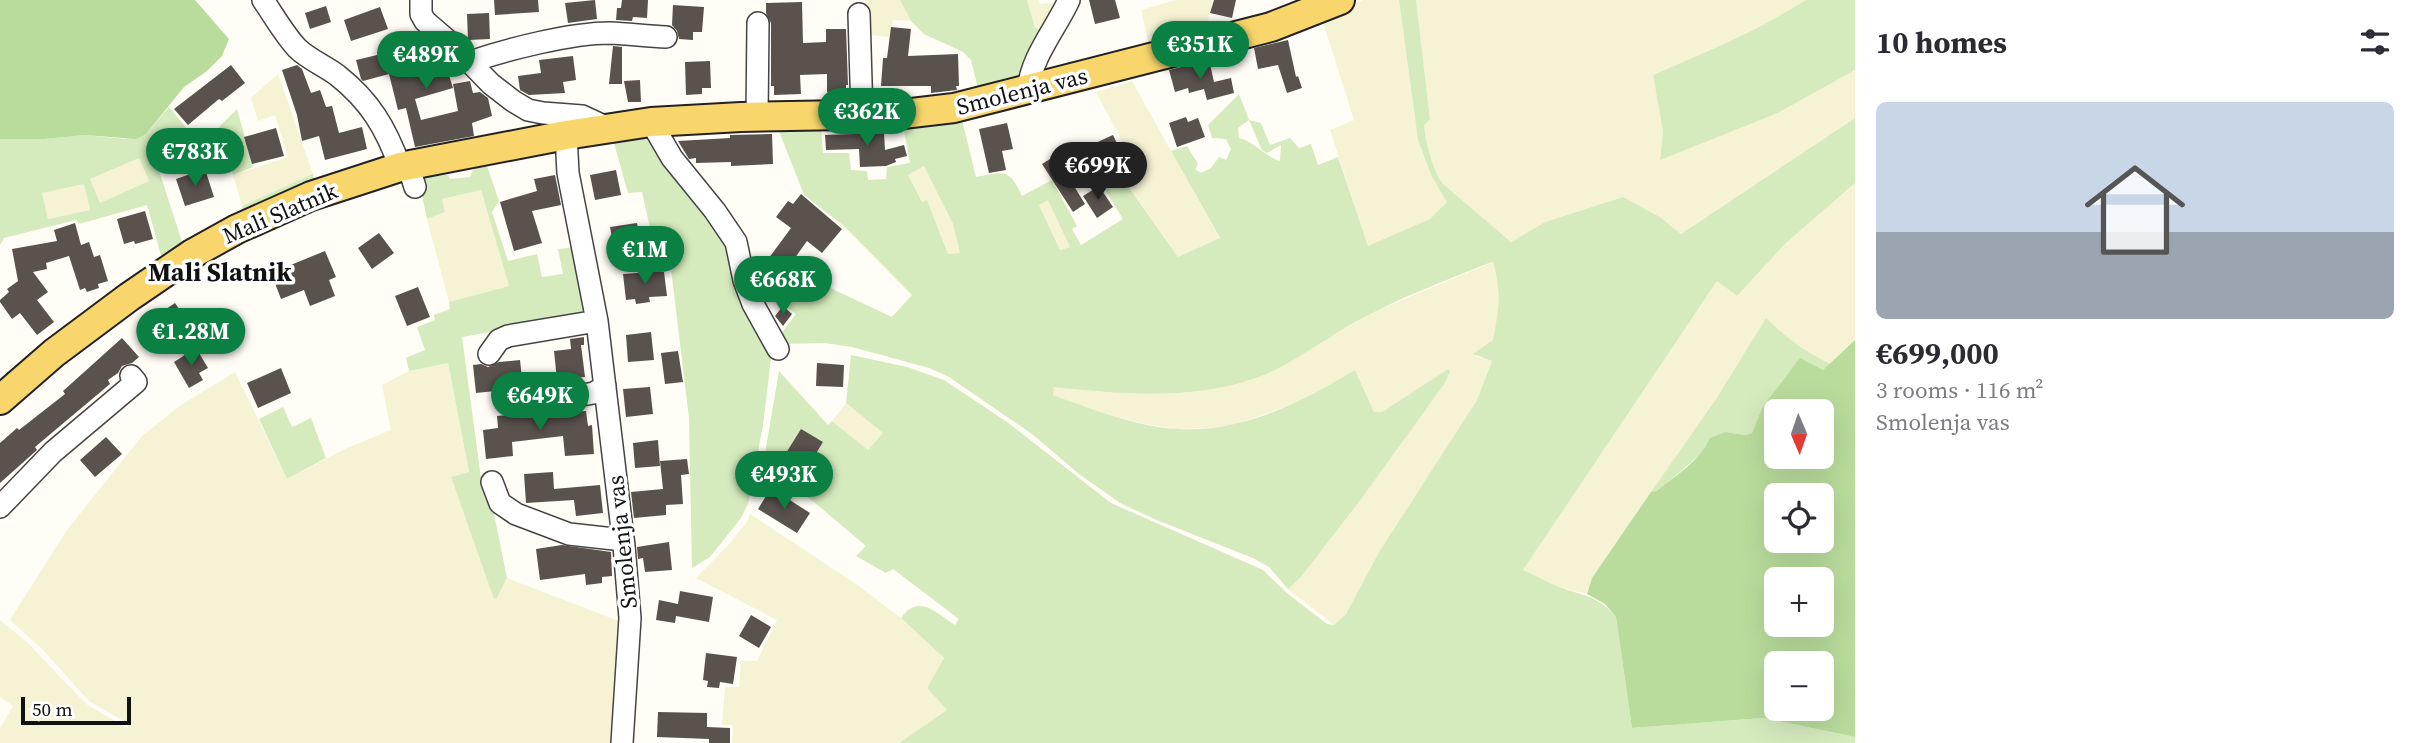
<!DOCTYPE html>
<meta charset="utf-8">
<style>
:root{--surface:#fff;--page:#f7f7f7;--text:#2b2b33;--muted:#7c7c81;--accent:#0b8043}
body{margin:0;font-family:"Source Serif 4",serif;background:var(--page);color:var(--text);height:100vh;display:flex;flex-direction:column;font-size:26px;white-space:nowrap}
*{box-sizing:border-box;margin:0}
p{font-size:23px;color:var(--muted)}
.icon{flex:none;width:38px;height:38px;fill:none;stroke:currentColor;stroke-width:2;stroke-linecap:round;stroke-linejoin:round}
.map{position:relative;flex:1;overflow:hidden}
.drawer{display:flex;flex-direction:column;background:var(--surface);width:560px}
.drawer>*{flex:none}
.needle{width:46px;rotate:178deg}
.tools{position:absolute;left:1764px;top:399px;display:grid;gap:14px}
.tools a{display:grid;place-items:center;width:70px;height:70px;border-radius:10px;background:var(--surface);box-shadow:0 7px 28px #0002;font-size:35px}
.scale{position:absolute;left:21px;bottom:18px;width:110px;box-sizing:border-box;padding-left:7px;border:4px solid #111;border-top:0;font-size:19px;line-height:24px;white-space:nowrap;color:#111;-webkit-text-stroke:5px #fff;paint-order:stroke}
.price{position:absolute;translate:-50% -60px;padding:0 16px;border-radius:24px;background:var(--accent);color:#fff;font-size:23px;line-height:46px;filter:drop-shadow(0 2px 4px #0008)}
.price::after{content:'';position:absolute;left:50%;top:42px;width:21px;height:16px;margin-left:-10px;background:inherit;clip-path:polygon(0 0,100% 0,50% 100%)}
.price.selected{background:#222;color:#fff}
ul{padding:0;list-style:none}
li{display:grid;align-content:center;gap:14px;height:371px;padding:0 21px}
li span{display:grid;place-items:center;height:217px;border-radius:10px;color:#555}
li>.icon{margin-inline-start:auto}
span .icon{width:126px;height:126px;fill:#fffc;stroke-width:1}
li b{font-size:30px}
h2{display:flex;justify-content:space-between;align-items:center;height:84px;padding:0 21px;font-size:30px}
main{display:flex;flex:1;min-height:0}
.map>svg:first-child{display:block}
</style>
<main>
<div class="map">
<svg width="1855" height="743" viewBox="0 0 1855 743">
<rect width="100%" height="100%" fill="#fffdf5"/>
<path fill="#f6f3d4" d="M865,0H900L911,21L893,20L890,37L868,35Z
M1027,0H1039L1040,4L1053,3V19L1045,32L1035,28Z
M1176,0H1212L1205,35L1150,49L1141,10Z
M1363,0H1399L1418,140L1432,176L1448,202L1430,219L1368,247L1330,130L1354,120L1322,19Z
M1416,0H1806L1783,15L1724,44L1653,75L1663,132L1660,159L1778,113L1855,70V118L1681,234L1660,217L1623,197L1545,222L1511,242L1442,183L1429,156L1424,126L1430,119Z
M278,74L313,174L242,206L233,175L288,157L275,115L258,121L251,98Z
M1132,81L1220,239L1178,257L1128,185L1141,177L1096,92Z
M139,157L149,182L100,203L90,179Z
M924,165L953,224L960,253L948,254L927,200L922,202L908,175Z
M84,183L90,210L48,219L42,193Z
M1855,183V340L1830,364L1803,351L1785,338L1766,318L1716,399L1592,578L1587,594L1558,587L1523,570L1717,281L1737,296L1786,243Z
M481,190L509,286L449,302L427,219L445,212L442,199Z
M1048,199L1071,247L1060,250L1039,205Z
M1493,262L1501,297L1493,340L1476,356L1492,361L1477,400L1379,552L1346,614L1334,625L1288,589L1301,577L1359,502L1445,383L1450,371L1448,369L1382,412H1374L1355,371L1312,396L1266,414L1233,425L1210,428L1177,429L1139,423L1102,413L1053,395L1054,386L1092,391L1157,392L1328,337L1378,310Z
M448,363L469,473L451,478L497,598L507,578L624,623L615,743H0V728L13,706L0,697V620L28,643L86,704L127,728L129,724L89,701L43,650L10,620L67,530L142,436L181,405L235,372L287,479L347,448L391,430L382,385L409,371Z
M846,403L883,433L868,450L832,421Z
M750,514L856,584L901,618L944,658L927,688L947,710L899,743H732L733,725H722L725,687H739L741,661H757L777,620L696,578L730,543L747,522Z"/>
<path fill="#d5ebbd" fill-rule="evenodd" d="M900,0H1027L1035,28L1045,32L1025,82L979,93L971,60L963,52L924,34L911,21Z
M1399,0H1416L1430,119L1424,126C1427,147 1431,164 1442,183L1511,242L1545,222L1623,197L1660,217L1681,234L1855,118V183L1786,243L1737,296L1717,281L1523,570C1535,575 1547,582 1559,587C1584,596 1597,595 1616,617L1632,728L1763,718L1855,737V743H899L947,710L927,688L944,658L901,618C919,593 936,613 955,625L959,619L893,569L886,573L856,556L866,546L814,502L763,465L779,371L828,425L832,421L868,450L883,433L846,403L851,355L907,367L944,380L1007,422L1111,503L1263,570L1288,594L1327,624L1334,625L1346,614L1379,552L1477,400L1492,361L1473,354L1493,340C1499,307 1502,296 1493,262L1489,263C1444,281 1399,298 1357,321C1322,340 1288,368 1250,380C1188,400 1117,394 1054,387L1053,395C1093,409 1135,427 1178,429C1242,433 1302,402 1355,370L1374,412H1382L1448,369L1450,371L1445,383L1359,502L1301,577L1288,589L1269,567L1253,558L1159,521L1120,503L1079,474L1032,434L949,377L929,368L852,347L825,343L781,344L777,339L796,314L773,297L781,269L826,286L892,317L912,295L844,226L804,195L777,126H821L823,153H849L851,170L867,171L868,180L886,179L887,167L910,163L903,125L961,116L976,177C1003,172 1009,167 1022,196L1052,180L1077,226L1072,229L1081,245L1123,219L1100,182L1135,166L1141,178L1128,186L1178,257L1220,238L1171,151L1187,146L1198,164L1195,169L1201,173L1211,168L1219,157L1226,160L1231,149L1226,139L1212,138L1208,125L1239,94L1249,120L1261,123L1270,145L1290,138L1299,148L1311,144L1318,165L1338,157L1368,246L1430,219L1447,202L1432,177L1418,140ZM1249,120L1262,150L1267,153L1281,145L1280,161C1264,156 1255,142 1239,138L1238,128ZM924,166L953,224L960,253L948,254L927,200L922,202L908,175ZM1048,200L1070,247L1060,250L1039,205Z
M1806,0H1855V70L1778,113L1660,160L1663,132L1653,75C1705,52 1758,31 1806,0Z
M169,107L192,135L160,151L155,158L184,248L162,259L147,205L79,224L76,220L4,238L0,245V139H45L85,135L126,139L146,134ZM139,158L149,181L100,203L90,179ZM84,184L90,210L48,219L42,193Z
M237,109L253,167L233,175L219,127Z
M646,133L717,222L772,350L763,425L748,504L741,518L710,557L692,568L689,418L669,252L656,255L642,192L628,193L612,136Z
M486,163L499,201L492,212L508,261L537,254L542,277L563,274L558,249L576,247L591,314L462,337L481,478L492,504L507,578L497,598L494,599L451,477L469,472L448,363L409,371L406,358L425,350L417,327L435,320L434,315L450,309L449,302L509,286L481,190L442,199L445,212L427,219L418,176L448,175L450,179L470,177L473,170Z
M313,174L315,185L243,212L242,206Z
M1766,318C1786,338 1804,351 1830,364L1823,370L1771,397L1762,408L1752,433L1745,435L1726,432L1657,492H1651L1716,399Z
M283,407L292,427L311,418L326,458L287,479L259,419Z"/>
<path fill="#b9dc9c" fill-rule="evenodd" d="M0,0H195L229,39L222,56L207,71L184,87L146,134L136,139L85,135L45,139H0Z
M1855,340V737L1763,718L1632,728L1616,617L1605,604L1587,594L1592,578L1651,492L1657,491C1675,476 1701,460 1710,438L1726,432L1745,435L1752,433L1762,408L1800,358L1823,370ZM1776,411H1822V457H1776ZM1776,495H1822V541H1776ZM1776,579H1822V625H1776ZM1776,663H1822V709H1776Z"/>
<path fill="#5a524d" d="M494,0H538L539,12L495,15Z
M595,0L597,19L568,23L565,3Z
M622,0H648L647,18L633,17L632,21L616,20L617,8H621Z
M1089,0H1115L1120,18L1095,24Z
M1214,0H1236L1232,18L1210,13Z
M802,2L803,43L826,42V29H846L848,85H846V91L827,92V74L800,75L801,94L774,95V86H771V23L766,13V3Z
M673,5L704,7L702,32H693V40L679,39L677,31L672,25Z
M326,6L331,22L310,29L305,13Z
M380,7L388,29L351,41L344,20Z
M489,13L490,39L468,40L467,14Z
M891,27L911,29L908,56L958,54L959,86H956L957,90L931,93V86H881L883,58H887Z
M409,35L414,51L433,45L442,53L453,88L415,99L421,120L458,111L453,84L470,81L473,93L480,92L488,98L492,116L472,123L474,136L415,147L406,108L398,110L389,74L363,81L361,79L356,60L394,51L391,40Z
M1288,40L1296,77L1298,76L1302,88L1287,93L1278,65L1258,69L1254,48Z
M613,46L622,47V84H609Z
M573,56L576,80L563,82L565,93L529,95L520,90L518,76L541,73L539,60Z
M1209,60L1214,82L1231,78L1234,93L1207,100L1204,89L1189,93L1188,88L1175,92L1169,70Z
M710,61L711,88H702V94L686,95L685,62Z
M231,65L245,83L222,101L219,99L188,125L174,109Z
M297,65L302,69L311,93L320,90L326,107L332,106L339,133L362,127L367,149L325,160L319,136L302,141L297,115L282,70Z
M640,80L641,102H628L624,81Z
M1186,117L1188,122L1198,118L1205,137L1177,147L1169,123Z
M1007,123L1013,149L1002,151L1006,170L989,173L979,129Z
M276,128L284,156L252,164L244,137Z
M884,133L885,150L904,145L907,156L895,159L896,162L886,166L860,167L859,149L826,150L825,135Z
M772,134L773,164L731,166V162L696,163V158L689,159L678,141L730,138V135Z
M1113,135L1127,165L1102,176L1092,156L1095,154L1091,145Z
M1058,154L1072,176L1069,178L1085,204L1073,212L1042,164Z
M205,169L214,197L185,206L176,179Z
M616,170L621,195L595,200L590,175Z
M555,175L561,205L532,211L542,243L514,251L500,202L537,191L534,179Z
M1099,186L1113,207L1097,218L1083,196Z
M801,194L842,229L822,253L807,241L792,262L785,257L765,299L756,275L761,265L763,266L791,228L776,217L788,201L793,204Z
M145,211L153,239L135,244L134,241L124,244L117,219Z
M75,223L81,245L89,242L94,257L100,255L108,281L98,284L99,288L87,292L85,288L80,290L69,256L46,263L47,269L33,272L48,292L37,300L54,322L37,335L20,313L12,319L0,302V300L9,292L7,289L18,281L12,249L57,241L54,230Z
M637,223L642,251L615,255L610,227Z
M379,233L394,253L372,269L358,248Z
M325,251L336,277L329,280L335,296L310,306L304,290L281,299L271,273Z
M651,272H664L667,296L649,297L650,302L636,304L635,299L626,300L623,274Z
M418,287L430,317L407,326L395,296Z
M175,303L190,325L165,341H161L147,322Z
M783,306L792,314L783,326L775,316Z
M213,317L222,334L208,341L199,324Z
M651,332L654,360L628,362L626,335Z
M584,337V345H581L585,377L557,380L554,351L571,349L570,339Z
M122,338L139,357L132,363L122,366L118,373L108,380L110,384L35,447L37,450L0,483V443L17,428L19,430L65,394L63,391Z
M196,348L208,368L199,373L203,380L189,388L174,362Z
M678,351L683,382L665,384L661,353Z
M520,360L523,388L476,393L473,365L481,364L488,367L499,362Z
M817,363L844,365L843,387L816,386Z
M281,368L291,393L258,408L247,383Z
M650,387L653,414L626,417L623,389Z
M522,409L528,415L534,416L575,409V412L586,411L588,426L592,425L594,454L565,456L563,436L512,442L513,456L486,459L483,430L498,428L497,416L520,414V410Z
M801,429L823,442L809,465L819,471L810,486L778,466Z
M106,437L122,454L95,477L80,460Z
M658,440L660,466L635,468L633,443Z
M687,459L689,474L681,475L683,504L666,505V515L634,518L631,492L663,489L660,461Z
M553,472L554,489L600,485L603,513L576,516L574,500L526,503L524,474Z
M771,488L810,513L797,533L758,509Z
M669,542L672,570L645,572L643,558L638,559L637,547Z
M562,545L611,552L612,576L602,577V583L586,585L585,574L540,580L536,549Z
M680,591L713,597L709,622L676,616L675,623L656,620L659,600L678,604Z
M751,615L771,627L759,648L739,636Z
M706,653L737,657L733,684L720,682L719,688L707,687L708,681L703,680Z
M658,712L707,713V727L730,728V743H709V739L657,737Z"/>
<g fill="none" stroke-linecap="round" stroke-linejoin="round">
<defs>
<path id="minor" d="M263,0C274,16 284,34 297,48C308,59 325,66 337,75C370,101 386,128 400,167
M421,0V14L425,21L454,46L491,84L513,101L528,110L543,113L582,116L608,128
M859,14L862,115
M470,62C508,49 571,33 610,33C629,34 647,36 666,37
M1028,89C1032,56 1055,30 1069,0
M757,117L758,23
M651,122L672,158L715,211L736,242L744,280L753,304L778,349
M566,135L568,173L597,321L624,546L630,618L622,743
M408,165L415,187
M489,354L499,340L508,336L597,321
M533,403L594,393L605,386
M492,482L500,503L516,514L569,534L623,540
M0,507L53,452L136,382L131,376"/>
<path id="major" d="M0,400L54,353L129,297L192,254L237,229L311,196L400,167L566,135L651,122L741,117L903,114L954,108L1271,27L1340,0"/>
</defs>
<use href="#minor" stroke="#444" stroke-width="24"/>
<use href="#major" stroke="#222" stroke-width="32"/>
<use href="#minor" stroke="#fff" stroke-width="21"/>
<use href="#major" stroke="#f9d66b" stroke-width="28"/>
</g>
<g text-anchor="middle" stroke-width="7" stroke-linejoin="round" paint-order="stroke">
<g font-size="23" fill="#111" stroke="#fff">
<text transform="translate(1022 91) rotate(-14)" y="8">Smolenja vas</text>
<text transform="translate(280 213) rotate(-23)" y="8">Mali Slatnik</text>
<text transform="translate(622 542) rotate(-96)" y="8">Smolenja vas</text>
</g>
<g font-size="26" font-weight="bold" fill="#111" stroke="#fff">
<text x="220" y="281">Mali Slatnik</text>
</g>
</g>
</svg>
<div class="tools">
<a><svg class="needle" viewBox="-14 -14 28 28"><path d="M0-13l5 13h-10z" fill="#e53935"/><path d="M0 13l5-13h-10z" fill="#7c7c81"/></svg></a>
<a><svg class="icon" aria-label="locate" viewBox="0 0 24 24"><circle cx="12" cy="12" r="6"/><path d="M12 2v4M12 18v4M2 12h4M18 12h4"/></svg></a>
<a>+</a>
<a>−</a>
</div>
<div class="scale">50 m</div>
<b class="price" style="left:1200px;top:81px">€351K</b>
<b class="price" style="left:426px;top:91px">€489K</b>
<b class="price" style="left:867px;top:148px">€362K</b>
<b class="price" style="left:195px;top:188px">€783K</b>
<b class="price selected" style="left:1098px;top:202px">€699K</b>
<b class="price" style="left:645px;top:286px">€1M</b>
<b class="price" style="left:783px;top:316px">€668K</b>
<b class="price" style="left:191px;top:368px">€1.28M</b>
<b class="price" style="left:540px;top:432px">€649K</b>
<b class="price" style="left:784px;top:511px">€493K</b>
</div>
<section class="drawer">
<h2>10 homes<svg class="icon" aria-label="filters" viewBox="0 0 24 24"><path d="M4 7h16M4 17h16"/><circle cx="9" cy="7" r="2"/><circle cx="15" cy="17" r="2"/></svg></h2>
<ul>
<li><span style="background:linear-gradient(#c9d6e8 60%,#9aa5b1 0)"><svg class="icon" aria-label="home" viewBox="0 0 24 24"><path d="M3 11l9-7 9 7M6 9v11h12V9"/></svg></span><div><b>€699,000</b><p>3 rooms · 116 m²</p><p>Smolenja vas</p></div></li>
</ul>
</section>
</main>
